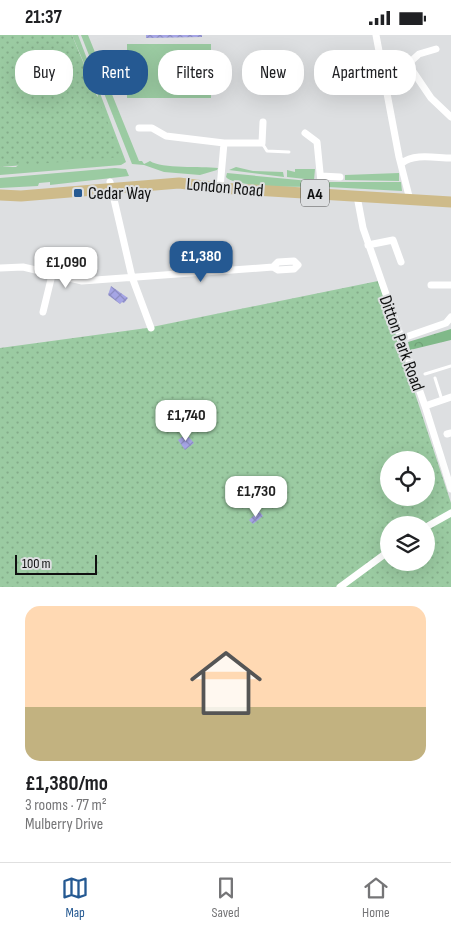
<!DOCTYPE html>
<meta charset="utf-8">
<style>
:root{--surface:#fff;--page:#f6f6f6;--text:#202124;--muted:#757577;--line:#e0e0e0;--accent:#255992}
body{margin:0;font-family:"Sofia Sans Condensed",sans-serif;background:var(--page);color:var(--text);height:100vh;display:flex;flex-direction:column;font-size:19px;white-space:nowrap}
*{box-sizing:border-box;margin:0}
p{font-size:16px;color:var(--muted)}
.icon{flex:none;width:28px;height:28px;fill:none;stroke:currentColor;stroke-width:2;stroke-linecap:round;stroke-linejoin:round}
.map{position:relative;height:552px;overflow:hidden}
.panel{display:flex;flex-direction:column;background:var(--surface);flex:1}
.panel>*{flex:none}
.hud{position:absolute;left:15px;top:15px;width:421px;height:45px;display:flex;gap:10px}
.tools{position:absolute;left:380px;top:416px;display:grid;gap:10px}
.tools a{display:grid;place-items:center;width:55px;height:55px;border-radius:50%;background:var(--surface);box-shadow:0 5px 20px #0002;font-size:25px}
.scale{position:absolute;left:15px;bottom:12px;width:82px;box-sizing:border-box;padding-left:5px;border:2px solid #101111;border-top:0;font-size:14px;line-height:18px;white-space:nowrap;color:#101111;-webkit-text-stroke:4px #dddfe1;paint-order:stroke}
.price{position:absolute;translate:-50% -42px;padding:0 11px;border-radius:10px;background:#fff;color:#222;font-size:16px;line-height:32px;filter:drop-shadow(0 1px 2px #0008)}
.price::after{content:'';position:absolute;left:50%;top:30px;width:15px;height:11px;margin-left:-8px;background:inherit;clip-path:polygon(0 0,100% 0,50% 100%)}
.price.selected{background:var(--accent);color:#fff}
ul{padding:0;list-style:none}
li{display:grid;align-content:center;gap:10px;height:265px;padding:0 25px}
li+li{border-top:1px solid var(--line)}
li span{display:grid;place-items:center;height:155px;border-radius:15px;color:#555}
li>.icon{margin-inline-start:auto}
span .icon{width:90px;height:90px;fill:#fffc;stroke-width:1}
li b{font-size:21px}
.tag{padding:0 18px;border-radius:20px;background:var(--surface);box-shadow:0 5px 20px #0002;font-size:18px;line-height:45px}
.tag.selected{background:var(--accent);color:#fff}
.status{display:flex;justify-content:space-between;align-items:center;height:35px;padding:0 25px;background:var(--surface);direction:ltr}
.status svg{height:14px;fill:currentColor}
.tabs{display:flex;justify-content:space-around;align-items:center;height:70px;border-top:1px solid var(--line);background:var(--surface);font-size:14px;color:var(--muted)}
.tabs a{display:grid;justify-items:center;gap:2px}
.tabs .selected{color:var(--accent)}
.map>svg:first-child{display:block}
</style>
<div class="status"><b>21:37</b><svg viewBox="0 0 49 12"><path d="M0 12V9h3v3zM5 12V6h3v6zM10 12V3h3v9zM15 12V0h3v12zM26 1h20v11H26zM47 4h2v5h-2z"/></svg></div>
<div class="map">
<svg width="451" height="552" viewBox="0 0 451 552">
<defs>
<pattern id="forest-crowns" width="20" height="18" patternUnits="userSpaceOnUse" patternTransform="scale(1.25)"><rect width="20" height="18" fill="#80b989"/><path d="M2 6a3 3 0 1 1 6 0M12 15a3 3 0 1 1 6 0" fill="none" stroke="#6e9e75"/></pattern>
<pattern id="park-dots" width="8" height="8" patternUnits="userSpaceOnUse" patternTransform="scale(1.25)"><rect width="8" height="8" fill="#9bcba2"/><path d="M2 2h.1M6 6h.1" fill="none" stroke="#84ad8a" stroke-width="1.8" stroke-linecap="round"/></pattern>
<pattern id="building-cross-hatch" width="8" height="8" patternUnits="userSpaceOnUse" patternTransform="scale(1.25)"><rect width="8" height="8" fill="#a5a5e5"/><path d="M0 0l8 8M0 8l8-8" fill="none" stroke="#8d8dc3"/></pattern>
</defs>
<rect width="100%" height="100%" fill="#dddfe1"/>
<path fill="#9bcba2" d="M72,0H78L126,127L121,130L0,140V132H16L98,61Z
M81,0H88L139,126H142L144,129L150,126C162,134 201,131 218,133L217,135L200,140L164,137L144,130L132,129Z
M127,9H211V63H127Z
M236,132L253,136L283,137L284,142L229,135Z
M115,133L126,134L129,141L50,150V147L39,148L38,151L0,153V143Z
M295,134H315L314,145L287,142V135L295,137Z
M227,138L309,146L310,151C298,153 233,152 226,142Z
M399,138V146L345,145V140Z
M328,147H401L402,156L328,152L325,150Z"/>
<path fill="url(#forest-crowns)" d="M451,294V305L410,315L408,307Z"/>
<path fill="url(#park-dots)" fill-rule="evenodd" d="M0,0H72L122,122L0,132Z
M378,246L451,468V552H0V313L147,293ZM389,425H426V462H389ZM389,490H426V528H389Z"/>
<path fill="url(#building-cross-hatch)" d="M146,0H202V2L146,3Z
M111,251L128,263L124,268L122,267L120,269L108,260Z
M186,399L194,408L185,415L178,405Z
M259,476L263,481L253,489L249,485Z"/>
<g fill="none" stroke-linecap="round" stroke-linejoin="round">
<path stroke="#fff" stroke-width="3" d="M262,108L267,116L289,117
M425,339L451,331
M435,343L442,365"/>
<path stroke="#fff" stroke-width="7" d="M376,0L399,122L410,165
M436,14L419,19L408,29L431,63L451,82
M321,29L364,25L382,32
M139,93H152L166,101L224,108L220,153
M305,98L317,107L322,158
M224,108H262L263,87
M402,128C414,118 436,123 451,123
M321,141L340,142
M110,147L132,242L151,293
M357,161L363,193L425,371L451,454
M368,210L393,205L401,227
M0,233L23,232L82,246L273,232L278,227L294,226L298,230L294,234L278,235L273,232
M431,250H451
M43,277L52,240
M400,304L446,288L451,282
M425,371L451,362
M447,399L451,398
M426,492L451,478
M340,552L389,516"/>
<path stroke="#cebb8a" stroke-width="11" d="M0,160L21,161L179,148L220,153L451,167"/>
</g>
<rect fill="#255992" stroke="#dddfe1" stroke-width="2" x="73" y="153" width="10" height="10" rx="2.5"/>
<g text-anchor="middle" stroke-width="4" stroke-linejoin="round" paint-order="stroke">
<rect fill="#dddfe1" stroke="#4e4f4f" stroke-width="1" x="301" y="144.5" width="28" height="27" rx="4"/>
<g font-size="16" font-weight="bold" fill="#101111">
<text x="315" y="164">A4</text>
</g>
<g font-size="18" fill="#101111" stroke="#dddfe1">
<text transform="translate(225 152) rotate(5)" y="6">London Road</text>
<text transform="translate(402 308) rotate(70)" y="6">Ditton Park Road</text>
</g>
<g font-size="18" fill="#101111" stroke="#dddfe1" text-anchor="start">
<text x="88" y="164">Cedar Way</text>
</g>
</g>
</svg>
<div class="tools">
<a><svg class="icon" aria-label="locate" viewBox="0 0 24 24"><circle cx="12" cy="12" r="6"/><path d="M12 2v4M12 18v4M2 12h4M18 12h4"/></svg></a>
<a><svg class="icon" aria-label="layers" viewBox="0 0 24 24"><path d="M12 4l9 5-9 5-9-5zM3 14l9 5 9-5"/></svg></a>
</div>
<div class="scale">100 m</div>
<b class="price selected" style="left:201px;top:248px">£1,380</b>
<b class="price" style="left:66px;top:254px">£1,090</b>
<b class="price" style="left:186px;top:407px">£1,740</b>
<b class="price" style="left:256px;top:483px">£1,730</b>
<div class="hud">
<a class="tag">Buy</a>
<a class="tag selected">Rent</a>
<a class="tag">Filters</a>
<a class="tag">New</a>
<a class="tag">Apartment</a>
</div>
</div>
<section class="panel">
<ul>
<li><span style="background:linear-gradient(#ffd9b3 65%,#c2b280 0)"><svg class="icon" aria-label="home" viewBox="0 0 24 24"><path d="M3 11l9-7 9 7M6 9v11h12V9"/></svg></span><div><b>£1,380/mo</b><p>3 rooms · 77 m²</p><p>Mulberry Drive</p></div></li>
</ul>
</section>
<nav class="tabs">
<a class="selected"><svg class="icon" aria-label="map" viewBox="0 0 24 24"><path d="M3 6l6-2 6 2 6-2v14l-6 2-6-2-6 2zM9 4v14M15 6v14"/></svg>Map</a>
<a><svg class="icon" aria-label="saved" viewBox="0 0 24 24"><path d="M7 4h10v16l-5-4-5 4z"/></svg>Saved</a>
<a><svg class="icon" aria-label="home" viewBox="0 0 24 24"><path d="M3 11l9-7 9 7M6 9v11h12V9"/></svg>Home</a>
</nav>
